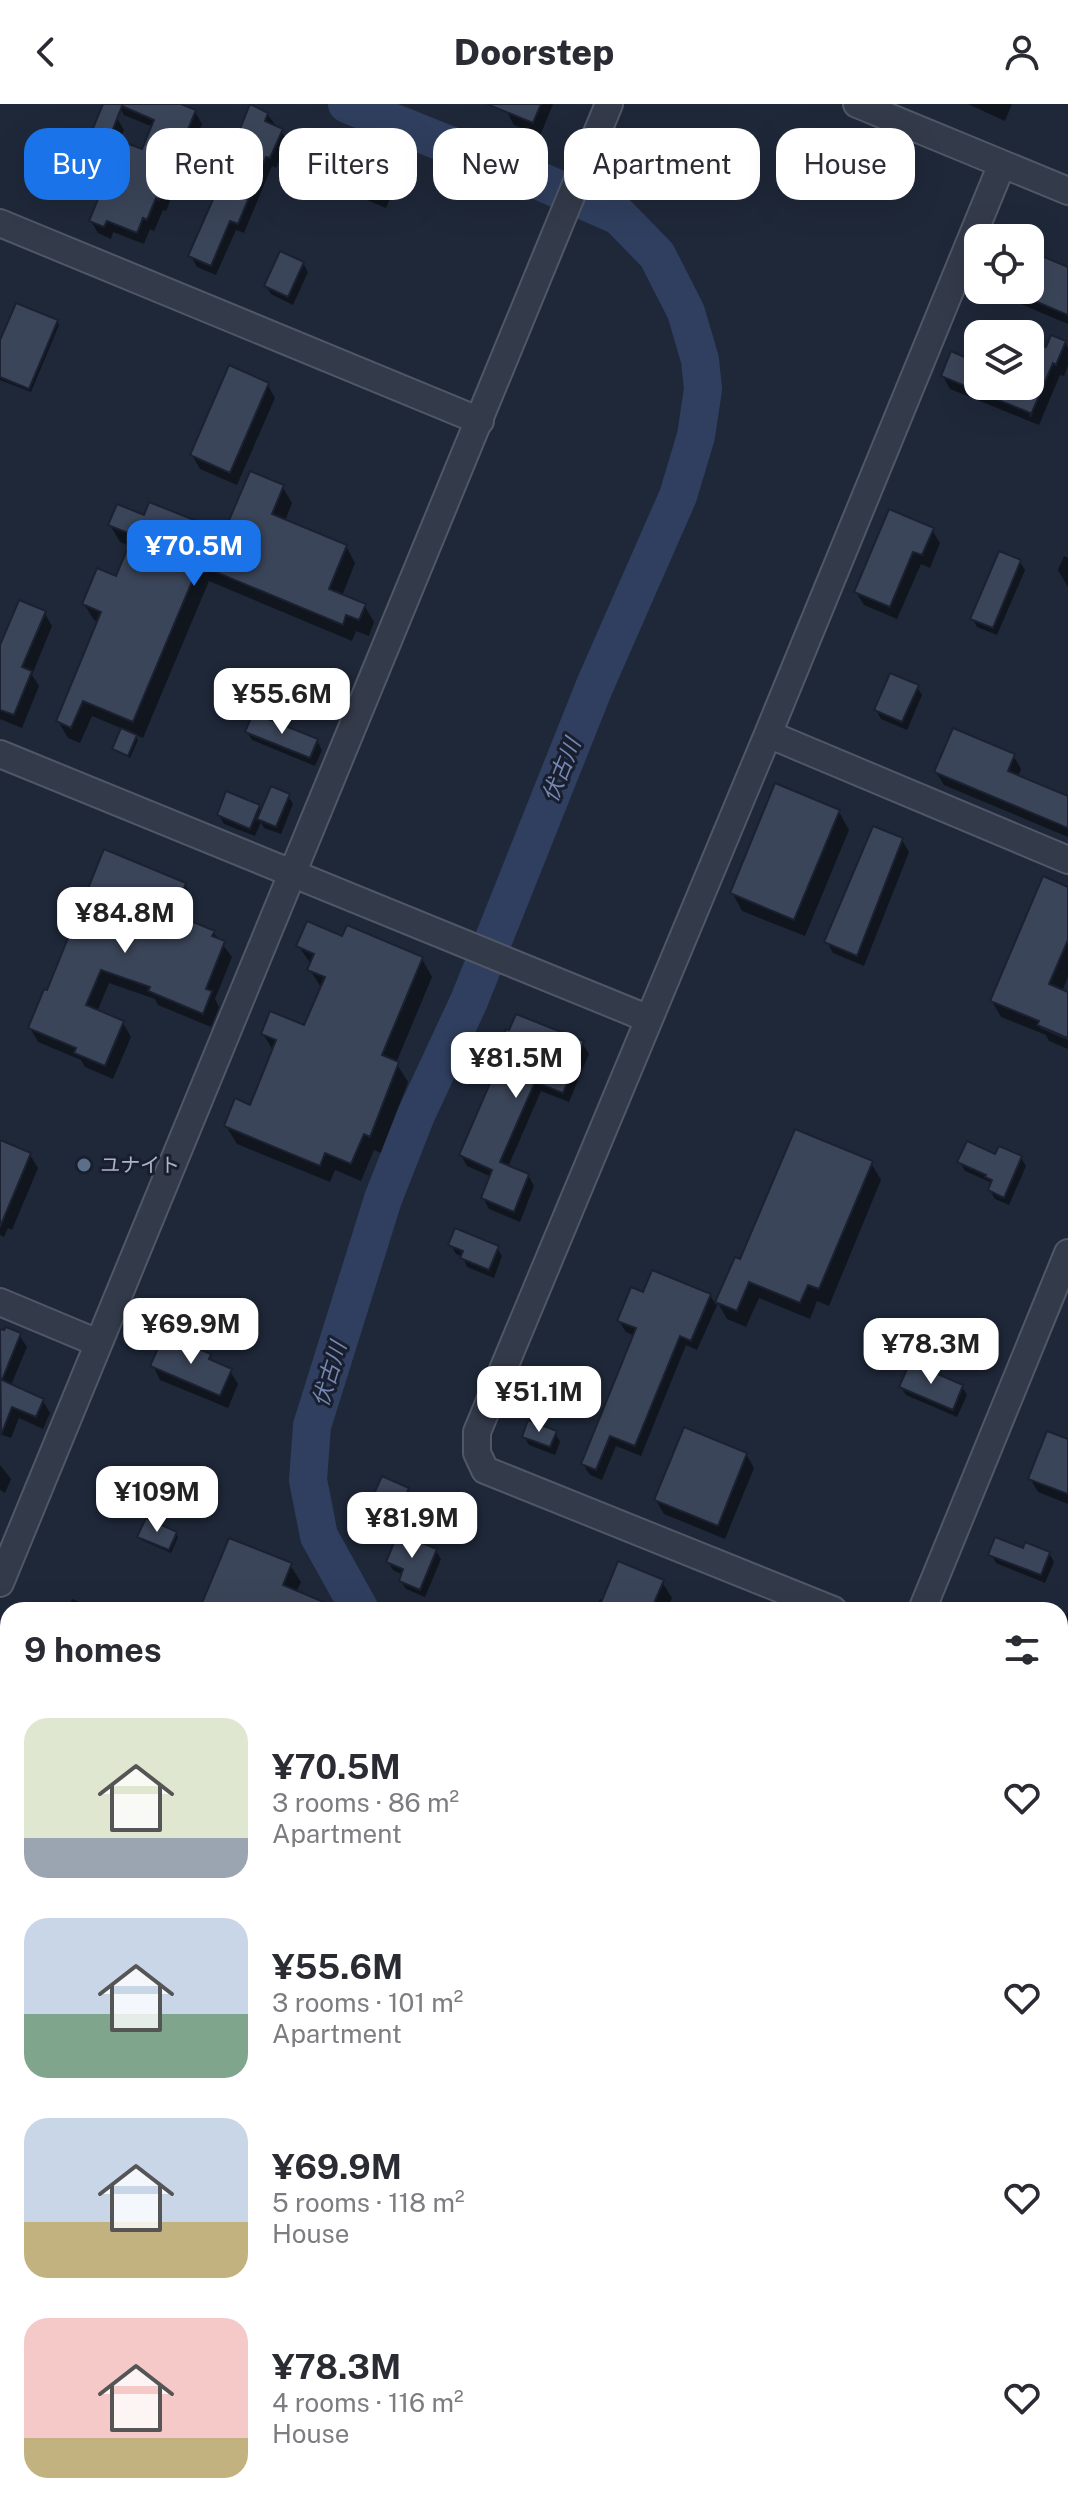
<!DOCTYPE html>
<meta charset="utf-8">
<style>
:root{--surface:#fff;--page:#f7f7f7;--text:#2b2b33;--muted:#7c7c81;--accent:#1a73e8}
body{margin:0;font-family:"Public Sans","Noto Sans JP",sans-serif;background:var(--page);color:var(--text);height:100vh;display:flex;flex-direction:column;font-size:30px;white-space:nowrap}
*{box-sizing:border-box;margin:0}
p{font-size:26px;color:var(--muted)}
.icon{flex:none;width:44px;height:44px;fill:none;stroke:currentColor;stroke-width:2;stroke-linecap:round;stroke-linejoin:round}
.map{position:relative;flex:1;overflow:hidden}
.drawer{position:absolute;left:0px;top:1498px;width:1068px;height:912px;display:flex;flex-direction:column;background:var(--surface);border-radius:24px 24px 0 0;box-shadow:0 8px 32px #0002}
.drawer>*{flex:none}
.banner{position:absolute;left:24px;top:24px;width:1020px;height:72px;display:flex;gap:16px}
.tools{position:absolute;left:964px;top:120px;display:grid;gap:16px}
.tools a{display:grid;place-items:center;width:80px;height:80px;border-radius:16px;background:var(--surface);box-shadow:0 8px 32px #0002;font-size:40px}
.price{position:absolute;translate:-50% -68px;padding:0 18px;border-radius:16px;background:#fff;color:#222;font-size:26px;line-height:52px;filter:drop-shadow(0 2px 4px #0008)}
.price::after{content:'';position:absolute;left:50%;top:48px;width:24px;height:18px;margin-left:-12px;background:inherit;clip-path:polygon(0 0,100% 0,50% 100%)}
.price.current{background:var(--accent);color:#fff}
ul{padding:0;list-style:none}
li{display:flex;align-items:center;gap:24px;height:200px;padding:0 24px}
li span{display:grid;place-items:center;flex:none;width:224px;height:160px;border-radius:24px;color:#555}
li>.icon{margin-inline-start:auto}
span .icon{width:96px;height:96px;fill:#fffc;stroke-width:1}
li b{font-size:34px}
h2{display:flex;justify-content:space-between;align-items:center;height:96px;padding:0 24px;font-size:34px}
.tag{padding:0 28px;border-radius:24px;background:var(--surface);box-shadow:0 8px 32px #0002;font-size:28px;line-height:72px}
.tag.current{background:var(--accent);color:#fff}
header{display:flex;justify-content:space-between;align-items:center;height:104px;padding:0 24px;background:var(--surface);font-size:36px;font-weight:800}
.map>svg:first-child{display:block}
</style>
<header><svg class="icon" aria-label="back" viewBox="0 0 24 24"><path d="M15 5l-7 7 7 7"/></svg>Doorstep<svg class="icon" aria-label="person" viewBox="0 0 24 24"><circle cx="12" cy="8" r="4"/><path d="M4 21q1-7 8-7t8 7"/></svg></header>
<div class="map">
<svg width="1068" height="2410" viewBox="0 0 1068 2410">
<rect width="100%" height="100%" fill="#1f2839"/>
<path fill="#21343a" d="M1060,2029L1068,2033V2158L1061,2174Z"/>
<path fill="#303f5f" d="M655,2402H962L992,2410H676Z"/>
<path fill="#0007" d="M118,0H176L195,8L202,20L166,107L163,106L154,127L150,125L144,140L113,128L111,135L98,129L91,117L111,68L92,60L85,48L117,14L124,26L119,39L143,48L153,23L124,11Z
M510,0H553L540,32L514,21L507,8Z
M968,0H1012L1005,17Z
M267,10L288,37L276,64L272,62L244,129L236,126L216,171L197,163L191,152Z
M309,43L392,60L399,73L386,104L323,78L316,65L319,57Z
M1030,149L1068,165V220L995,189L993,186H1030Z
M303,159L308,168L293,201L271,190L266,182Z
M57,217L59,221L31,288L0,276V241Z
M1065,238L1068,244V261L1064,272L1060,271L1039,321L950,285L943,272L978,261V282H1030V263L1047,246Z
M267,280L275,294L237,381L200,365L192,351Z
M282,382L292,399L285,417L346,442L355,459L342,492L364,501L374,518L369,532L356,527L352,537L209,477L143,634L134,630L138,636L130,654L117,648L115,645L123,625L92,612L80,639L68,634L58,617L98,518L94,516L84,500L117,475L130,442L120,438L110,421L146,413L226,430Z
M932,426L940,439L930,464L921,460L897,515L864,501L856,488Z
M1064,452L1068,454V483L1058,466Z
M1020,458L1025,466L997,531L977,523L972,514Z
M44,508L52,522L32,571L39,582L22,624L0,615V546Z
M917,583L922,591L907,626L881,615L876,606Z
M247,628L317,637L322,646L315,662L252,636Z
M1013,651L1021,665L1018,673L1068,694V733L944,681L936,668Z
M288,692L293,700L281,730L264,724L261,718L255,732L224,720L219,711L259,703L262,708Z
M839,708L849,726L805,832L742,807L732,788Z
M902,736L909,748L864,862L833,849L827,838Z
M185,781L193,795L184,816L213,828L232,853L215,895L219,903L211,923L158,901L155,895L109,879L97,908L123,919L131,933L113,975L85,963L81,956L38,938L30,924Z
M1068,785V873L1062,888L1068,890V932L1040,920V924L1068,936V945L1049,937L1046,931L1001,913L992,897Z
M343,834L422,855L432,873L396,959L408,978L381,1049L374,1046L361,1077L335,1066L330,1078L237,1040L226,1022L251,1003L274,948L263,930L305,924L322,885L310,866L312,861L298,842Z
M582,939L589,950L569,998L541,987L508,1063L528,1071L534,1082L520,1118L489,1105L483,1094L492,1073L467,1062L461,1051L497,966L494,960Z
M0,1038L30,1051L38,1064L12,1126L8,1124L4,1133L0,1131Z
M996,1053L1021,1054L1026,1062L1009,1101L995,1095L990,1086V1078L965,1067L960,1058Z
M871,1059L881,1076L829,1202L817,1197L810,1215L759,1194L746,1223L727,1215L718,1199L697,1246L686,1241L641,1352L616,1342L602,1376L590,1371L583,1360L635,1232L626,1228L619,1217L644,1191H710L716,1201L736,1156L741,1158Z
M451,1141L497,1144L502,1152L494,1174L467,1163L463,1153L456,1150Z
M0,1227L19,1231L27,1243L11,1281L43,1297L50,1309L43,1325L19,1314L11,1334L0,1330Z
M181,1246L210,1252L214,1260L230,1267L238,1280L228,1304L160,1276L153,1262Z
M901,1283H962L967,1291L957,1313L906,1291Z
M555,1329L560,1338L555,1351L529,1341L524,1332Z
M1068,1337V1400L1038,1388L1030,1374Z
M746,1350L754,1364L725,1435L664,1410L656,1396Z
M0,1361L11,1375L5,1389L0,1386Z
M408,1386L413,1394L397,1430L436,1447L441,1455L425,1493L406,1485L401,1477L403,1471L393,1466L388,1458L397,1436L370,1424L365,1416Z
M176,1429L178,1433L171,1449L141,1436L139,1432Z
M1024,1446L1049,1449L1054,1458L1045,1479L996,1459L991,1450Z
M290,1461L301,1478L296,1488L323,1506H201Z
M662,1478L672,1494L667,1506H595L600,1495L604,1497Z
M72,1495L92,1503L94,1506H67Z
M1068,1508V1539L1060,1526Z
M1060,1695L1068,1699V1867L1060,1887Z
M1060,2264L1068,2274L1060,2295Z
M319,2402L339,2410H316Z"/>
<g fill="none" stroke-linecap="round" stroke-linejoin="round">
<path stroke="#303f5f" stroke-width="38" d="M347,0L542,78L619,112L657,151L686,208L700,256L703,285L696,332L678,392L595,581L469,897L416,1011L383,1095L312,1322L308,1376L319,1432L360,1506"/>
</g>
<path fill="#3b4559" stroke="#1b2130" stroke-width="2" fill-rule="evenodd" d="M103,0H181L196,6L159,96L156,94L147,116L143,114L137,129L107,117L104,123L89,117L112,61L83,48ZM122,2L154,16L142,45L110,33Z
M250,0L268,9L265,17L283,25L270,54L266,53L238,120L230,117L211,162L188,152L237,41L234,40Z
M487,0H541L533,19Z
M315,25L393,58L378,92L313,65L320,49L307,43Z
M280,147L304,158L288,193L264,182Z
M1030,147L1068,163V211L1030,195Z
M16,199L58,216L29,285L0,273V236Z
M1051,231L1066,237L1056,261L1053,259L1030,313V309L941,272L951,247L978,259V282H1030V258L1038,240L1046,243Z
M229,261L269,279L230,369L190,351Z
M250,367L284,381L272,410L347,441L329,485L366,500L359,516L346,511L343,521L199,461L133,618L83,597L71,624L56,617L101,508L82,500L97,464L116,472L133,431L108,421L117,400L144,411L149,398L224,428Z
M889,405L934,424L922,451L913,448L890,503L854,488Z
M999,447L1021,456L993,524L970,515Z
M19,496L46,507L22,563L32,567L14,611L0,606V541Z
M890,569L919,581L902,618L874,606Z
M253,609L318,635L310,654L245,628Z
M121,624L137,631L128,652L112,645Z
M953,624L1015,650L1008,667L1068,692V724L934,668Z
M775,679L840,706L794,816L730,789Z
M271,682L290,690L276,723L257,715Z
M226,687L260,701L250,725L217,711Z
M873,722L903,734L857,852L824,838Z
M104,745L186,779L174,810L215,827L212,832L225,837L206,885L212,887L203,910L148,887L150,883L101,866L86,901L124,917L105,962L74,949L76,944L28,924L44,885L47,886Z
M1043,772L1068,783V836L1049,880L1068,888V934L1037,921L1039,917L990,897Z
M307,817L342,832L347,821L423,853L382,951L399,958L370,1033L364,1030L351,1060L325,1049L320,1062L224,1022L235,994L250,1001L276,936L261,930L270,907L304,921L325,873L307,866L314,850L296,842Z
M516,910L584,937L563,989L535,978L500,1058L529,1070L514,1108L481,1094L492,1066L459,1051L491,977L496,962L491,960L506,925L509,926Z
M795,1025L873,1057L819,1185L808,1181L800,1199L749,1178L737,1207L715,1198L735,1153L740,1155Z
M0,1036L31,1049L0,1123Z
M967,1037L995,1050L999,1042L1022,1052L1004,1094L988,1086L992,1076L985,1073L986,1071L957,1058Z
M455,1124L499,1142L489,1166L460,1154L463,1147L448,1141Z
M652,1166L711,1190L691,1237L680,1232L635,1342L610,1332L596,1366L581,1360L636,1224L617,1217L631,1183L643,1188Z
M6,1223L21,1229L2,1276L44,1295L36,1313L12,1303L1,1331L0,1225L4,1226Z
M162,1235L180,1243L182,1238L211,1250L209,1255L232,1265L220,1292L150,1262Z
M910,1258L963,1281L953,1306L899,1283Z
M528,1316L557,1327L550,1343L522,1333Z
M684,1323L747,1349L718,1422L654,1396Z
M1047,1327L1068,1335V1390L1028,1375Z
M382,1372L409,1384L390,1428L362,1416Z
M146,1414L177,1428L169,1446L137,1433Z
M398,1429L437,1445L420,1486L399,1477L403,1465L386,1458Z
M995,1433L1023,1444L1025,1438L1050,1448L1041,1471L988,1451Z
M229,1434L292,1459L283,1481L343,1506H292L275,1499L273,1506H199Z
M618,1457L664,1476L651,1506H598Z"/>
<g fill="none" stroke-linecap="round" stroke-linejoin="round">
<defs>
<path id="minor" d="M857,0L1068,87
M0,119L480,317
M768,630L1068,756
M0,650L649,915
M0,1198L98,1239
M0,1479L609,0
M833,1506L485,1366L477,1349V1328L768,630L1002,60
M922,1506L1068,1149
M0,1569L8,1573
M1060,1928L1068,1909
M0,1959L8,1963
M1060,2008L1068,2011
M0,2225L8,2229
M450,2402L465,2410
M551,2410L554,2402"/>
</defs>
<use href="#minor" stroke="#505767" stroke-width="30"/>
<use href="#minor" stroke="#333a49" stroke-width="26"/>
</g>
<circle fill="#5c6f8a" stroke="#191f2e" stroke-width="3" cx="84" cy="1061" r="8"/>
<g text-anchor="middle" stroke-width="6" stroke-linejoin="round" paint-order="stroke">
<g font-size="20" fill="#adb4c6" stroke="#191f2e" text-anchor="start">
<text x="100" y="1068">ユナイト</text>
</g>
<g font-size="22" font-style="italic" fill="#7487b0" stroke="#191f2e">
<text transform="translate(561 666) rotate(-68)" y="8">伏古川</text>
<text transform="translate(329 1270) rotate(-73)" y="8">伏古川</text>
</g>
</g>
</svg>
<div class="tools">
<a><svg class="icon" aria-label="locate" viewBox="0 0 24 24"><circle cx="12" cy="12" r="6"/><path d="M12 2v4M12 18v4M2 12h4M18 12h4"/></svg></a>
<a><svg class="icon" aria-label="layers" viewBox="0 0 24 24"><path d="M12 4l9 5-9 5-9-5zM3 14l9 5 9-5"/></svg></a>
</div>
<b class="price current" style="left:194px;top:484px">¥70.5M</b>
<b class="price" style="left:282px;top:632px">¥55.6M</b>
<b class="price" style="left:125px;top:851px">¥84.8M</b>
<b class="price" style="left:516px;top:996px">¥81.5M</b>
<b class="price" style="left:191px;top:1262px">¥69.9M</b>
<b class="price" style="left:931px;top:1282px">¥78.3M</b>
<b class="price" style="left:539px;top:1330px">¥51.1M</b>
<b class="price" style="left:157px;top:1430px">¥109M</b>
<b class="price" style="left:412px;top:1456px">¥81.9M</b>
<div class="banner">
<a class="tag current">Buy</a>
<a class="tag">Rent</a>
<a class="tag">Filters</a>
<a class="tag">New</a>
<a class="tag">Apartment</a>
<a class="tag">House</a>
</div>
<section class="drawer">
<h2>9 homes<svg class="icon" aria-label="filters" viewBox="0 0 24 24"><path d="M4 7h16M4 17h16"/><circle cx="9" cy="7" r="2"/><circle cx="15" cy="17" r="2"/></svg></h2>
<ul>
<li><span style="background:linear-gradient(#dfe7d0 75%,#9aa5b1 0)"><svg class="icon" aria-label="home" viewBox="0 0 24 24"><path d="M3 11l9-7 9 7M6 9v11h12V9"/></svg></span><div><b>¥70.5M</b><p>3 rooms · 86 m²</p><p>Apartment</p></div><svg class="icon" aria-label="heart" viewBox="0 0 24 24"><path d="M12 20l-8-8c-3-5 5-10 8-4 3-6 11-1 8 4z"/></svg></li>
<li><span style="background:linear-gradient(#c9d6e8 60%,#7fa58c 0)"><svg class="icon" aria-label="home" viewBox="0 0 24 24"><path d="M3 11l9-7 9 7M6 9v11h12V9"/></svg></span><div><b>¥55.6M</b><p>3 rooms · 101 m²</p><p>Apartment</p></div><svg class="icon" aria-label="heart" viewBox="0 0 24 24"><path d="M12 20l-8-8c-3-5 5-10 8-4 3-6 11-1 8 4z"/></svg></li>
<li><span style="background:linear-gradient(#c9d6e8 65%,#c2b280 0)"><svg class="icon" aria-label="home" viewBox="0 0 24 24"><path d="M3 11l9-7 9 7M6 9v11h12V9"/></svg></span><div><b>¥69.9M</b><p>5 rooms · 118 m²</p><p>House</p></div><svg class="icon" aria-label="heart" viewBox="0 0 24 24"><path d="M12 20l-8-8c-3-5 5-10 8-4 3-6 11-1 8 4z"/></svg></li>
<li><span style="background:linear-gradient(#f6c9c9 75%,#c2b280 0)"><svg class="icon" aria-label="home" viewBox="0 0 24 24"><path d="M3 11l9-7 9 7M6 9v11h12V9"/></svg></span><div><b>¥78.3M</b><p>4 rooms · 116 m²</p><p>House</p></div><svg class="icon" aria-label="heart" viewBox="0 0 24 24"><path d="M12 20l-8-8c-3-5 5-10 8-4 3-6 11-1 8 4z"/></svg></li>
</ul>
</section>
</div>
